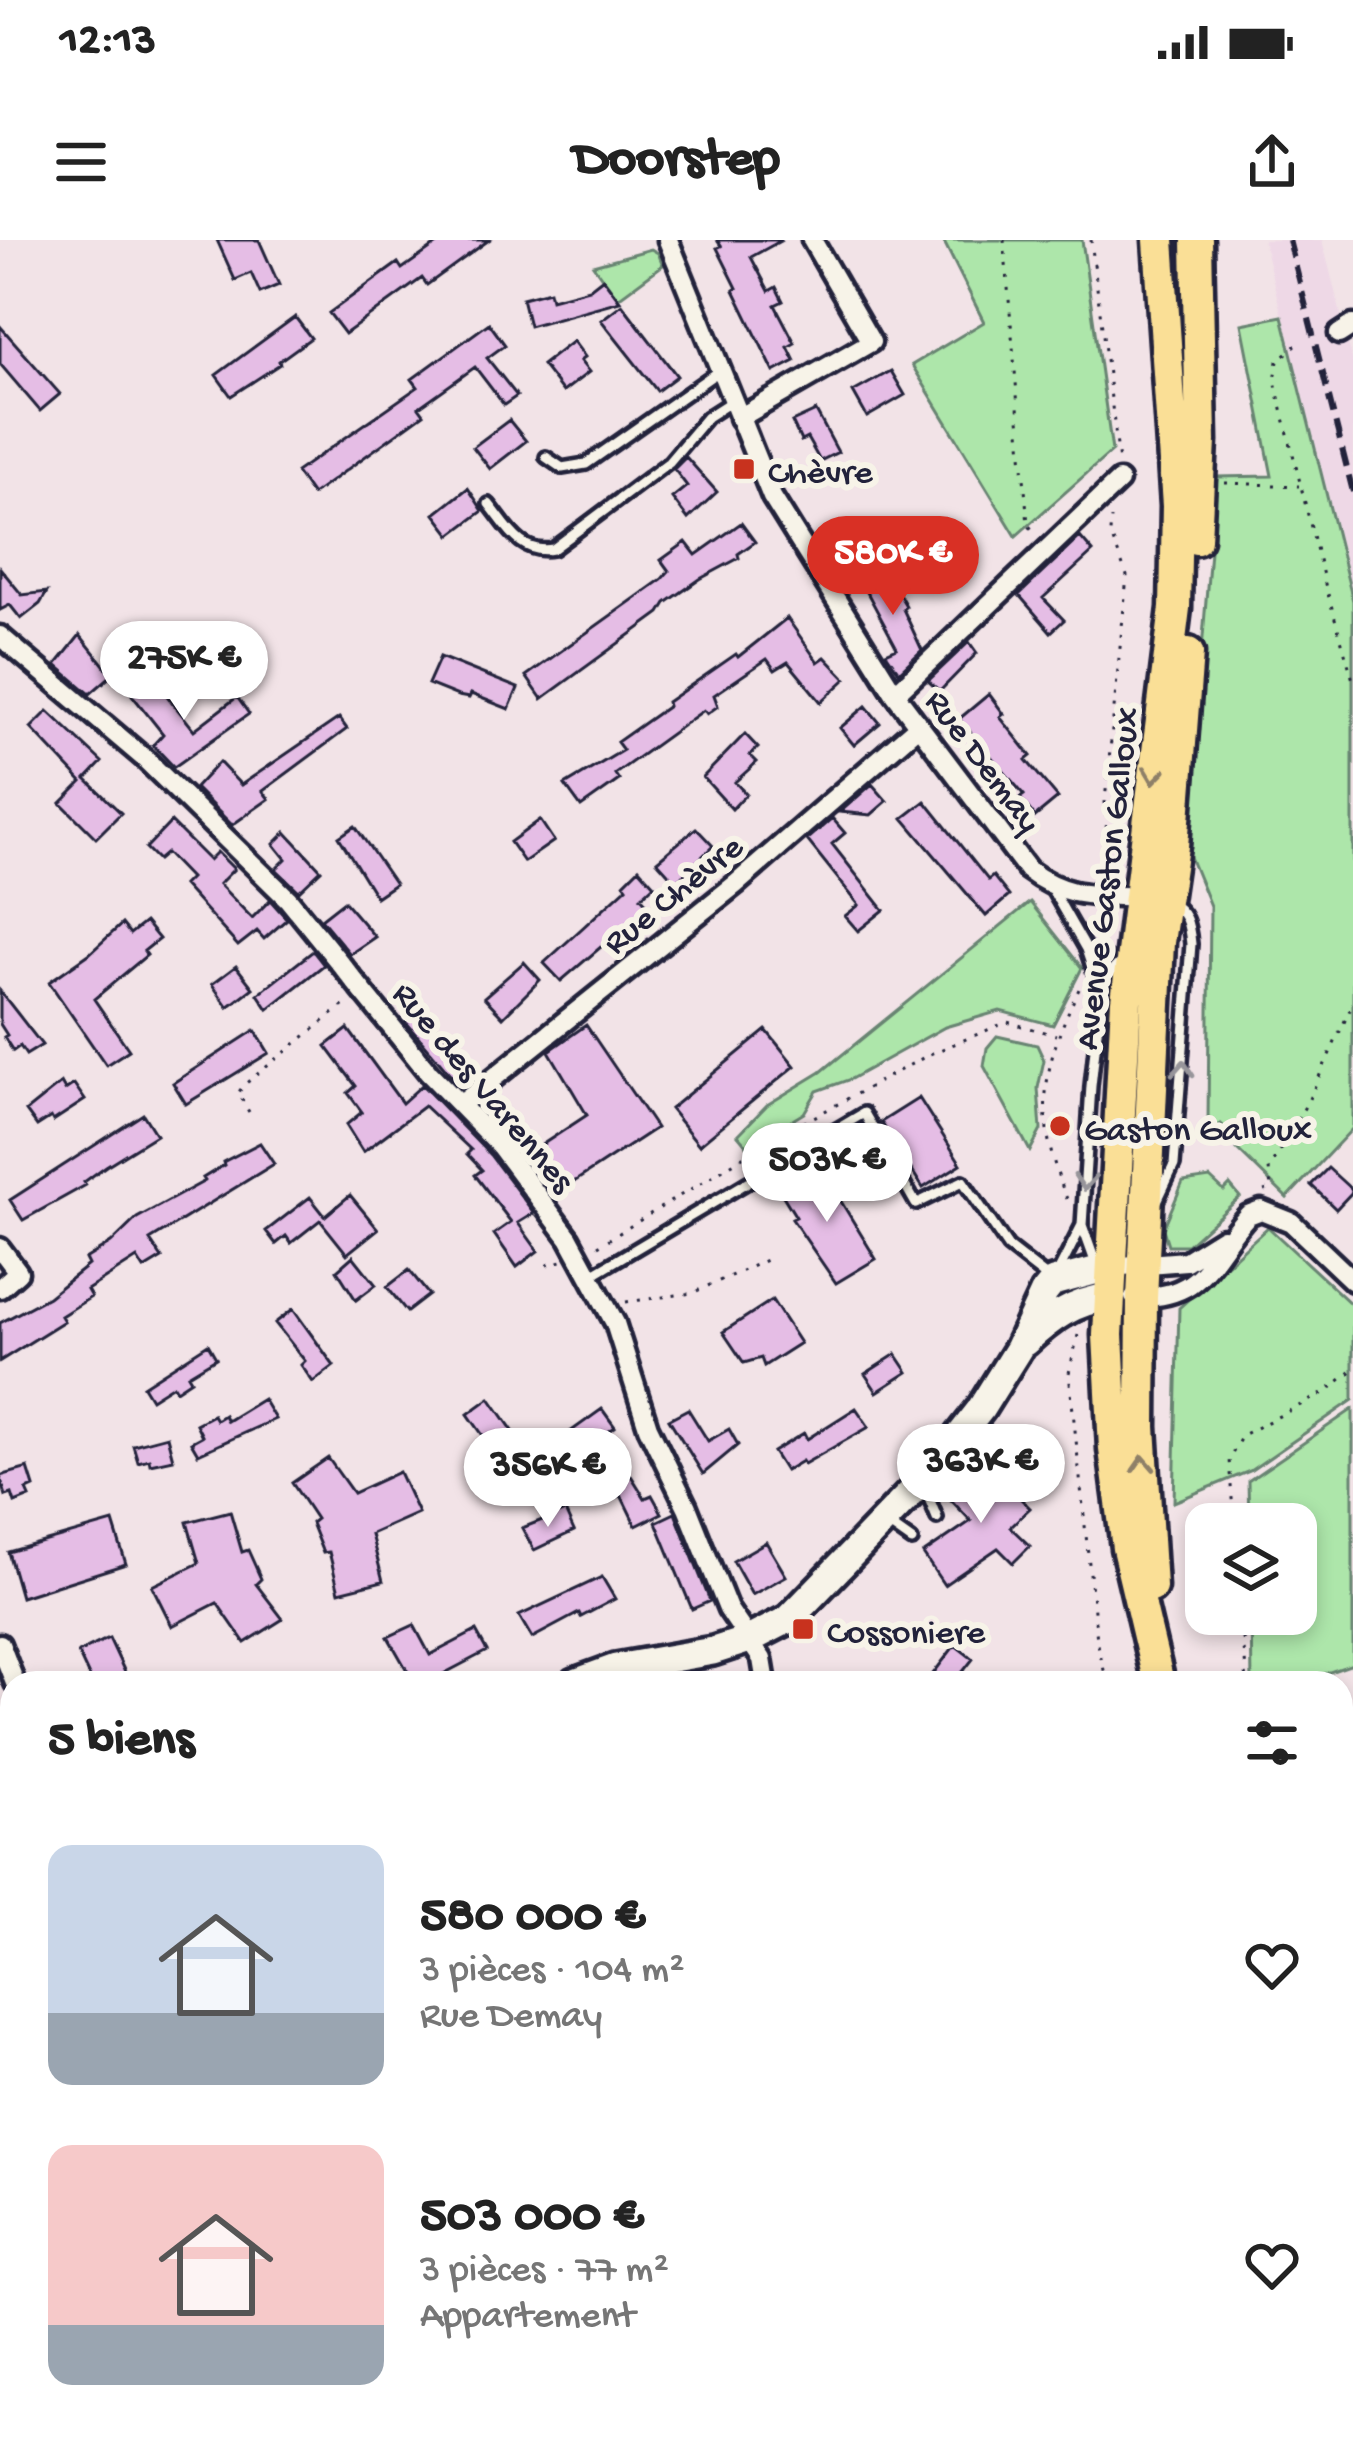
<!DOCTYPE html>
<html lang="fr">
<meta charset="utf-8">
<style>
:root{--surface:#fff;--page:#f6f6f6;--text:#222;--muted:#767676;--accent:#d93025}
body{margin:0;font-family:"Gochi Hand",sans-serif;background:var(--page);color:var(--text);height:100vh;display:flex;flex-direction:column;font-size:45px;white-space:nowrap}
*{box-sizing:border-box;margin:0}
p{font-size:39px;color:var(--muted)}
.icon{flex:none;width:66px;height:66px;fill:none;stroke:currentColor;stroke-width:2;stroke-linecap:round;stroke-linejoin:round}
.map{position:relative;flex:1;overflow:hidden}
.sheet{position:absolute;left:0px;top:1431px;width:1353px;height:768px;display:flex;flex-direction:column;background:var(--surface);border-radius:36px 36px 0 0;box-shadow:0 6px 18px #0003}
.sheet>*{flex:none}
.controls{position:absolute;left:1185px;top:1263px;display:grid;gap:24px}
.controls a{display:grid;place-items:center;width:132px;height:132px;border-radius:24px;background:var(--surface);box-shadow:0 6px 18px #0003;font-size:60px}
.price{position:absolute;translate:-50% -102px;padding:0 27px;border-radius:42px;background:#fff;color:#222;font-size:39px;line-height:78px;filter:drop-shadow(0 3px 6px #0008)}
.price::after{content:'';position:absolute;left:50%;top:72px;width:36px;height:27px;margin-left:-18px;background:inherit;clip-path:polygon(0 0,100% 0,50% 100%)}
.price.active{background:var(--accent);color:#fff}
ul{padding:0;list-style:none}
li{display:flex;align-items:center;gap:36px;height:300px;padding:0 48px}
li span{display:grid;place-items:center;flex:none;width:336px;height:240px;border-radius:24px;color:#555}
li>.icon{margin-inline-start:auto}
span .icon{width:144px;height:144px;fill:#fffc;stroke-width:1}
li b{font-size:51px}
h2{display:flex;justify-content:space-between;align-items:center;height:144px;padding:0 48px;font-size:51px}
.status{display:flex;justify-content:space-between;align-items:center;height:84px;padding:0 60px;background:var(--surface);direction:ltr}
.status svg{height:33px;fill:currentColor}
header{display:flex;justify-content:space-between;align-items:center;height:156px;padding:0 48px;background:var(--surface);font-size:54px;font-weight:800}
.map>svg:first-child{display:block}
</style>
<div class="status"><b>12:13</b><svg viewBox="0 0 49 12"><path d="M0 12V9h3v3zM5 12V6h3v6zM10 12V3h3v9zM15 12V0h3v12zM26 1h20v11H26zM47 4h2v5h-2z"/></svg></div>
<header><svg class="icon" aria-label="menu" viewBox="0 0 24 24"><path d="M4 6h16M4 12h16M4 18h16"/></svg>Doorstep<svg class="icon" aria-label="share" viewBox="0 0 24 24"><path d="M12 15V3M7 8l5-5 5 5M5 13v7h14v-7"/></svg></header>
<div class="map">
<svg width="1353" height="2199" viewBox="0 0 1353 2199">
<rect width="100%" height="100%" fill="#f2e3e7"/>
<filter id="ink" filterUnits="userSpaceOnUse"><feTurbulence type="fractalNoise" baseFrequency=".00833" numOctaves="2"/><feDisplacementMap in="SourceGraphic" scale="24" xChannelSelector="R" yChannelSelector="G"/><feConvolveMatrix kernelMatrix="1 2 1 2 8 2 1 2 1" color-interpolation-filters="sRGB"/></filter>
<g filter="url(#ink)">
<path fill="#eed8e6" d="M1263,0H1322L1353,122V361Z"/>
<path fill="#ade6aa" stroke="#688472" stroke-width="3" d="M943,0H1082L1112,211L1016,296L912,125L984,82Z
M651,9L658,13L663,25L617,59L593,25Z
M1282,76L1353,361V888L1287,958L1237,909L1241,903L1221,884L1215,888L1208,883L1210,666L1186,607L1216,237L1272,236L1242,84Z
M1030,662L1082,728L1053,785L1000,771L945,787L851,839L817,851L804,873L748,907L738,895L767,865L821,832Z
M997,796L1037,805L1044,820L1038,848L1041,890L1030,911L984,826L987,808Z
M1210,938L1224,951L1230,945L1240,957L1187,1005H1168L1163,989L1183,942Z
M1268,987L1353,1066V1160L1250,1231L1174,1262L1179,1068Z
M1353,1169V1424L1298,1443H1252L1251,1374H1296V1284H1249L1248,1241Z
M0,1917H12V2187H66V2199H0Z"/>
<path fill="#e5bde5" stroke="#22223b" stroke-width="3" d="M217,0H259L279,45L260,53L251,33L235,40Z
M443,0H489L427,45L422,38L345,94L329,73L398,23L402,29Z
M717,0H782L751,17L769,51L776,47L783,61L775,65L795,103L788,107L795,121L774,132L734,50L737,48L717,8L721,6Z
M603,38L620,61L529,86L522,58L549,51L551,59L589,49Z
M622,64L677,136L657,151L601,80Z
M295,77L311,98L279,121L280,124L231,156L216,135Z
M489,83L505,105L487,118L517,156L504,165L475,127L419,167L424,174L312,255L296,232L418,147L412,139Z
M0,86L60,154L40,171L0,124Z
M573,101L585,117L580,121L589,132L563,152L542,125Z
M891,131L905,155L867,177L853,152Z
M816,171L838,212L820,221L807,198L801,201L792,182Z
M509,180L526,201L490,229L473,207Z
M686,217L717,252L688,279L672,258L687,246L674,229Z
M468,248L483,271L451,295L435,274Z
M741,283L755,302L738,314L739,318L700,339L666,363L660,373L542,459L526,436L662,339L669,331L661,320L686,302L696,315Z
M1080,297L1093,312L1043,358L1064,380L1051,392L1019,355Z
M0,328L22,355L47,352L40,364L21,379L10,365L0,370Z
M885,329L906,366L903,369L922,410L899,432L886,413L897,408L861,341Z
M787,378L818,422L825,417L846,439L821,462L788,422L775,430L767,419L714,455L718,466L707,474L704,470L615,534L619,540L581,567L565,545L623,510L617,502L668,466L667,462L736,414L738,417Z
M80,395L112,435L90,454L56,425Z
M969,402L977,413L941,450L943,454L928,441Z
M440,417L518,448L509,469L471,454L469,458L458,456L428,444Z
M153,438L194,490L237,457L249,474L174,527L153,505L163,494L132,455Z
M989,454L1004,474L1000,477L1031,516L1026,520L1058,558L1035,577L1020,558L1024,555L959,479Z
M866,466L880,483L854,505L840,488Z
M48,471L102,522L86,539L121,573L96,598L61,563L82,542L31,488Z
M339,478L347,489L263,551L269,559L232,585L195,548L219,522L241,545Z
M745,494L758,508L750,515L757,522L735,542L746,554L732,569L703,537Z
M872,544L887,561L871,575L840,572Z
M925,561L988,640L993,636L1009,656L986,676L903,578Z
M832,578L845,593L832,604L884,670L858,691L845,676L859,665L807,600Z
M540,580L554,601L524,622L510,602Z
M171,582L209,620L217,612L234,629L219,644L252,678L270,660L287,679L264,699L257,691L238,706L183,645L190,638L166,613L158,620L146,608Z
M355,586L395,644L376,657L339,597Z
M696,588L713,606L676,642L657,621Z
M286,592L321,630L299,651L276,629L286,619L274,604Z
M639,628L654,645L641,657L649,666L561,741L544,723L627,647L624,643Z
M344,661L375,697L350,714L321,679Z
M145,682L159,699L144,711L147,715L94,759L129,810L106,825L49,742L89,714L122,684L130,694Z
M313,711L324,725L268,769L258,754Z
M524,722L540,740L503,777L484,757Z
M236,726L253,748L228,767L212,744Z
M0,751L42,805L26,815L20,806L13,811L4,797L7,795L0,784Z
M420,769L480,831L461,847L406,782Z
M586,785L656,888L554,955L525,916L587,875L549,811Z
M348,789L402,863L422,845L491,916L534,973L518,983L538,1011L517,1027L494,994L511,982L475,935L482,930L467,914L471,910L424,866L363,912L346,885L362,872L348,853L356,846L326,806Z
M255,790L269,813L186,864L173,843Z
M766,790L795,826L699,905L670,869Z
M61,843L65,850L74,844L85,860L53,881L51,877L37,886L26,871Z
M919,858L961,924L923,948L881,882Z
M143,874L156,895L106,926L84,942L86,945L23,980L10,960Z
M260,903L274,924L150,1000L162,1018L144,1029L137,1018L87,1050L91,1057L61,1076L64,1081L0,1121V1083L48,1057L88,1025L85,1019L111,1003L137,978L205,941L203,938L224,925L223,922Z
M820,927L876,1019L836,1043L792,979L796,977L780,951Z
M1328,928L1353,951L1336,969L1311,945Z
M350,955L378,989L347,1014L320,980L291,1003L286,996L276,1004L266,991L310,957L325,976Z
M353,1016L376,1045L356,1060L337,1030Z
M409,1030L429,1055L407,1072L387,1047Z
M772,1060L800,1103L764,1126L761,1118L744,1123L723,1092Z
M293,1069L334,1126L313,1142L301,1125L305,1121L275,1083Z
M208,1104L216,1118L188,1135L191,1140L176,1150L173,1145L151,1159L143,1146Z
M896,1114L908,1132L877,1152L865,1134Z
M490,1158L513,1191L506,1196L530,1228L491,1256L480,1241L503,1224L468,1174Z
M263,1159L275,1179L198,1214L191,1202L202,1196L196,1184L213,1175L216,1180L224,1175L227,1181Z
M856,1168L869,1187L804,1224L802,1221L785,1231L773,1212L804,1193L807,1199Z
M602,1169L615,1187L545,1238L531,1220Z
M688,1169L708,1201L729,1189L738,1205L703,1234L669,1179Z
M167,1196L173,1219L150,1224L149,1219L138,1222L133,1205Z
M328,1218L353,1253L399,1232L418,1273L371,1294L383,1341L339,1352L329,1312L323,1313L311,1283L316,1279L292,1243Z
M986,1224L1030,1268L1010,1287L1030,1306L1013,1323L998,1308L944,1345L923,1314L971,1281L950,1259Z
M625,1226L645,1258L652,1255L662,1273L636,1286L621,1255L614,1259L602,1240Z
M28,1228L34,1247L27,1250L30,1257L15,1263L12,1254L6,1256L0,1236Z
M230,1271L242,1312L248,1310L261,1339L256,1344L283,1379L245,1403L217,1363L172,1386L152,1346L199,1323L187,1282Z
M565,1271L574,1291L534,1310L522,1288Z
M675,1273L710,1361L692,1369L656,1282Z
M113,1282L126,1324L21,1357L8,1312Z
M766,1302L786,1336L752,1355L733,1321Z
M602,1337L615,1359L581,1377L579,1373L532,1398L519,1376Z
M414,1385L430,1415L476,1391L487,1411L426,1443H387L408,1432L388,1397Z
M109,1398L130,1443H92L78,1413Z
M955,1405L973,1419L954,1443H926Z"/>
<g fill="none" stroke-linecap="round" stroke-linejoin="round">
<defs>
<path id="lane" d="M546,217L562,228L586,224L720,130
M489,264C507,286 520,315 553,309L669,222L707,177L732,161
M1050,646L1086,709L1101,754
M1157,961L1174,925L1191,704C1189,683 1187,672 1168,661
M1097,1027L1082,985L1091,846L1101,754L1107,736L1124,719
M590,1036L864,873L916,964L963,941L1008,1007L1053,1042L1082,985
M924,1246L937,1278
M888,1284L912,1301"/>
<path id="street" d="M668,0L772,257L895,454L1028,630C1069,661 1099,654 1147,657
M1339,94L1353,85
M739,178L871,102L812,0
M0,396L144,518L288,659L429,833L501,907L569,998L615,1083L648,1187L687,1267L728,1369L762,1419L766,1443
M895,454L1119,241
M460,865L736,644L919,485
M0,1008L18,1032L0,1048
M1109,1027L1186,1021L1223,998
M1134,1057C1205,1059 1207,1020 1248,975L1261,970L1291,982L1353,1041
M0,1404L15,1443
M0,1884L12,1885
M200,2187L202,2199
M913,2187L922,2199"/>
<path id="secondary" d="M1025,1102C1051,1078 1073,1062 1108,1057
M575,1443L616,1428L713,1411L750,1399L789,1379L933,1230L980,1170L1018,1109L1044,1053L1053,1042L1109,1027
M0,1689L12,1687"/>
<path id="primary" d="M1159,0L1177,266L1175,368L1126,761L1108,1095L1114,1209L1127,1308L1159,1443
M1196,299L1201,201L1197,0
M1151,1347L1141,1187L1142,1058L1159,702L1173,606L1188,413
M1341,1940L1353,1963"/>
</defs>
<use href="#lane" stroke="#22223b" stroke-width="18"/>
<use href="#street" stroke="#22223b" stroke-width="27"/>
<use href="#secondary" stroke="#22223b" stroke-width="36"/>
<use href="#primary" stroke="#22223b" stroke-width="39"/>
<path stroke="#22223b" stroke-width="3" stroke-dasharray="3 9" stroke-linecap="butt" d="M1004,0L1028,285L1034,291
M1091,0L1119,222
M1296,105L1278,121L1275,141L1325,344L1353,440
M1225,243L1299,246
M1109,636L1105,561L1127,336L1110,293L1111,279
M249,872L238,853L245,844L348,762
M1264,951L1271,949L1269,929L1308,861L1353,763
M1067,959C1032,876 1042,823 1081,745
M598,1006L764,904L930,814L1007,782L1056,795
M547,1025L562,1021
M626,1062L692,1053L771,1018
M1078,1095L1069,1133L1097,1400L1107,1443
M1234,1284L1229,1220L1242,1195L1326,1152L1353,1130
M1241,1374L1247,1443
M1341,1756L1353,1780
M1341,2037L1353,2059"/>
<use href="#lane" stroke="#f7f3e8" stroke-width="9"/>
<use href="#street" stroke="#f7f3e8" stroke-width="18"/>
<use href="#secondary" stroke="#f7f3e8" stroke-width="27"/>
<use href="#primary" stroke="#fadf96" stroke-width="30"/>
<path stroke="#22223b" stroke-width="6" stroke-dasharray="18 9" stroke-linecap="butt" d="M1289,0L1353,252"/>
</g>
<defs><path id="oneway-chevron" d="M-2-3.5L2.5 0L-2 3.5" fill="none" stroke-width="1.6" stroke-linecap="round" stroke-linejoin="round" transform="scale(3)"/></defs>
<g stroke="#8e8068">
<use href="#oneway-chevron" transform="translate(1154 535) rotate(97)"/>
<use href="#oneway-chevron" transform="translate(1143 1224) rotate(-93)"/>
</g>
<g stroke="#97959a">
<use href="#oneway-chevron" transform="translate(1183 829) rotate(-86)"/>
<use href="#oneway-chevron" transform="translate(1085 942) rotate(94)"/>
</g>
</g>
<g fill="#c8321e" stroke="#f7f3e8" stroke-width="4.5">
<rect x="732" y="217" width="24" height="24" rx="6"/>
<circle cx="1060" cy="886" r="12"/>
<rect x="791" y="1377" width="24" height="24" rx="6"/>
</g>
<g text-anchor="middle" stroke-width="12" stroke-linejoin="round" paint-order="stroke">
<g font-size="36" fill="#22223b" stroke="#f7f3e8" text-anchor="start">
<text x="768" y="242">Chèvre</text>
<text x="1084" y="899">Gaston Galloux</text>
<text x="827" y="1402">Cossoniere</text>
</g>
<g font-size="36" fill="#22223b" stroke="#f7f3e8">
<text transform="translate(986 519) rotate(53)" y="13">Rue Demay</text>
<text transform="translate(1104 638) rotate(-83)" y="13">Avenue Gaston Galloux</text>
<text transform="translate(671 652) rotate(-39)" y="13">Rue Chèvre</text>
<text transform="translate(486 845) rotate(50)" y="13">Rue des Varennes</text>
</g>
</g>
</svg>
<div class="controls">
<a><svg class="icon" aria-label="layers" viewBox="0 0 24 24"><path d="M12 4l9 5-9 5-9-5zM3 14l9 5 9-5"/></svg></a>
</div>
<b class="price active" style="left:893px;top:378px">580K €</b>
<b class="price" style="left:184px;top:483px">275K €</b>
<b class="price" style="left:827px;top:985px">503K €</b>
<b class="price" style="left:981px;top:1286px">363K €</b>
<b class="price" style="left:548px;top:1290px">356K €</b>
<section class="sheet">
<h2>5 biens<svg class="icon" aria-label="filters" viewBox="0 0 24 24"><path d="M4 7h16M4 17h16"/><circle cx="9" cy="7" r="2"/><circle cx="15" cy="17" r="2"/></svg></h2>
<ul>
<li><span style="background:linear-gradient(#c9d6e8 70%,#9aa5b1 0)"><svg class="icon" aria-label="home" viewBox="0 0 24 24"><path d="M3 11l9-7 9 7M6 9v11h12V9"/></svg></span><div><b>580 000 €</b><p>3 pièces · 104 m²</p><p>Rue Demay</p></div><svg class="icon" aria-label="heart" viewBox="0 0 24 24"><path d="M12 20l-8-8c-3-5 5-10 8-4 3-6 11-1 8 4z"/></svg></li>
<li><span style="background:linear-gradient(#f6c9c9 75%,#9aa5b1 0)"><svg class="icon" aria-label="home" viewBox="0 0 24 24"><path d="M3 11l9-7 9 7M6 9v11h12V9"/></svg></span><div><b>503 000 €</b><p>3 pièces · 77 m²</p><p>Appartement</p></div><svg class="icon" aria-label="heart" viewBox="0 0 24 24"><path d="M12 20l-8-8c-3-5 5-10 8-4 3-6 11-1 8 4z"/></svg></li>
</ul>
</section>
</div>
